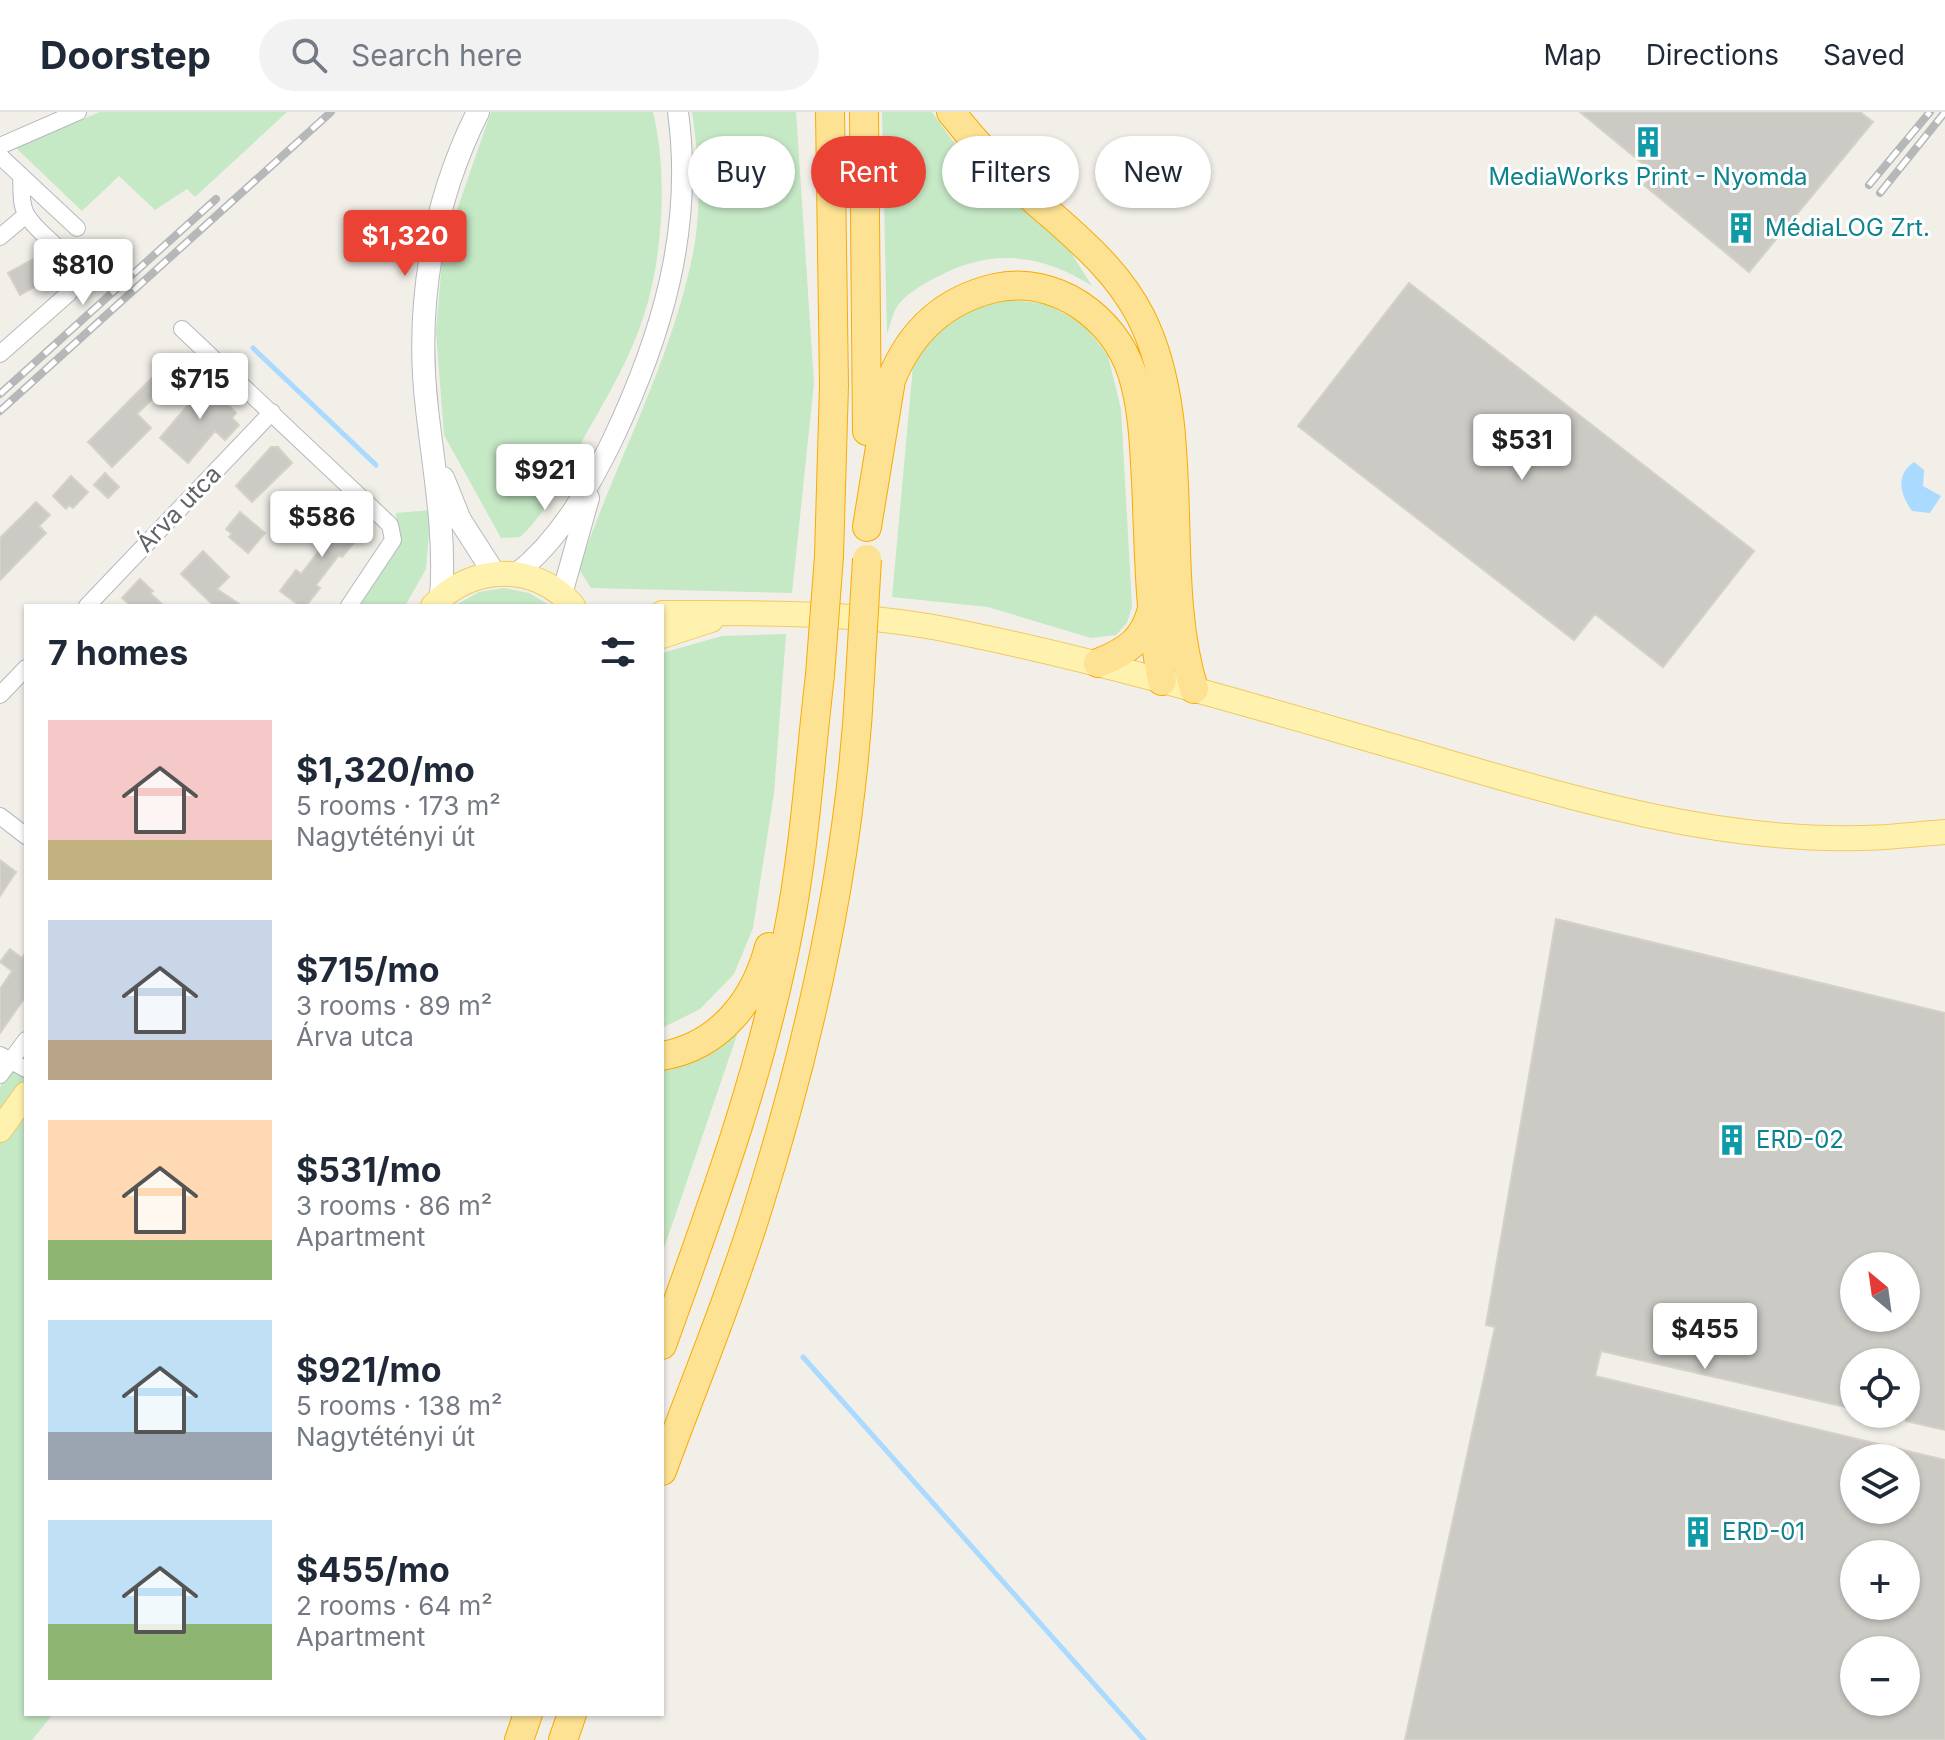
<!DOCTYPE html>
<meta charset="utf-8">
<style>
:root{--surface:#fff;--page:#f2f2f3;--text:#1f2937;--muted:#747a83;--line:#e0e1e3;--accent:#ea4335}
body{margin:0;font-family:Inter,sans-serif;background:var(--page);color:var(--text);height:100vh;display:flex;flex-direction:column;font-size:30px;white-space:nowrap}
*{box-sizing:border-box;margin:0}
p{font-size:26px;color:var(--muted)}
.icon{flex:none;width:44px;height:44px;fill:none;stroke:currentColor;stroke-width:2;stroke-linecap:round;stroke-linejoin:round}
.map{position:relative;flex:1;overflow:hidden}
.sheet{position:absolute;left:24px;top:492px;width:640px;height:1112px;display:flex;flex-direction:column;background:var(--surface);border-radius:0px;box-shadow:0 2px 6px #0004}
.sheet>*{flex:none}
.banner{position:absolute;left:688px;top:24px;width:760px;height:72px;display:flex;gap:16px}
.needle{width:52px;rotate:331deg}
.controls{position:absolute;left:1840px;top:1140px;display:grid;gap:16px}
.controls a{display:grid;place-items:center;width:80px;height:80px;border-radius:50%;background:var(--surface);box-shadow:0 2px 6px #0004;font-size:40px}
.price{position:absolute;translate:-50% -68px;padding:0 18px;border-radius:8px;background:#fff;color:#222;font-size:26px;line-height:52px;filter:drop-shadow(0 2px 4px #0008)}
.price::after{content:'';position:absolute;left:50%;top:48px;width:24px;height:18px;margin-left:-12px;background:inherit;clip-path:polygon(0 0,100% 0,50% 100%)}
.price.on{background:var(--accent);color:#fff}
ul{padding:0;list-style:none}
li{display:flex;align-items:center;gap:24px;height:200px;padding:0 24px}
li span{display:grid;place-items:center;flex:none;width:224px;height:160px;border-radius:0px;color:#555}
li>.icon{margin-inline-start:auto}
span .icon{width:96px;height:96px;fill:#fffc;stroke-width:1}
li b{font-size:34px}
h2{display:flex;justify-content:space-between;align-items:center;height:96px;padding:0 24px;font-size:34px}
.pill{padding:0 28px;border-radius:36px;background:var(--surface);box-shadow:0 2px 6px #0004;font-size:28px;line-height:72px}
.pill.on{background:var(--accent);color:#fff}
header{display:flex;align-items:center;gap:48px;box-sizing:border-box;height:112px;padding:0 40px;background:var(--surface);border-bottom:2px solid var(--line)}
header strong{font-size:38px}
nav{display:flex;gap:44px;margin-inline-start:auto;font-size:28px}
.search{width:560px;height:72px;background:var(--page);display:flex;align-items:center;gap:20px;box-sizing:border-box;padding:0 28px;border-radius:44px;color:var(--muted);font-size:30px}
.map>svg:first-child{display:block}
</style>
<header>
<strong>Doorstep</strong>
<div class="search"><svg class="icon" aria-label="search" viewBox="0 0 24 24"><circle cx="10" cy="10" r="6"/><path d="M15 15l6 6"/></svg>Search here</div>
<nav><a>Map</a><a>Directions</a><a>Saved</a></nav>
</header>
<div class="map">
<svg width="1945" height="1628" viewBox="0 0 1945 1628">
<rect width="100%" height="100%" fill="#f1efe8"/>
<path fill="#c5e8c5" d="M100,0H287L195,85L187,77L155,98L119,64L82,99L15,35Z
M491,0H653C668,60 663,148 643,206C629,250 602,293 580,333C563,365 547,401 520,425L501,426L444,323L436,220L443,138Z
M692,0H796L814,271L792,481L591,476L579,457C614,353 669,255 692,146C702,100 699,46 692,0Z
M882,0H932L952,28L1068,136L1092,174C1043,142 992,136 939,164C926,170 907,181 898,193C893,200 890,213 887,222Z
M1004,187L1046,192L1083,212L1108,244L1121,297L1132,495L1127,511L1116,523L1091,526L988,495L892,485L913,254L940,212L968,193Z
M431,398L426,457L405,494H356L399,433L396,401Z
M504,476L529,481L551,494H454L479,480Z
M786,522L774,681L753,816L734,862L700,897L662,916V541L722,524Z
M739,917L662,1142V956Z
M26,940V1602H53L32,1628H0V975Z"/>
<path fill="#aadaff" d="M1914,350L1924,358L1923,374L1941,384L1930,401L1912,399C1900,382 1895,363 1914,350Z"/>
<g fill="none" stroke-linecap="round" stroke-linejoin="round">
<path stroke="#aadaff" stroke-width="5" d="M253,236L376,353
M803,1245L1144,1628"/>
</g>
<path fill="#cccac5" stroke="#d6d1c6" stroke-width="2" fill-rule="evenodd" d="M1580,0H1860L1873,10L1749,160L1644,73L1654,61Z
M35,146L47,168L20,183L8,161Z
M1409,171L1754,439L1663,555L1595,502L1574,528L1298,314Z
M164,254L175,264L137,302L151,316L112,355L88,330Z
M204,265L236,301L232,306L239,313L225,328L215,319L188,351L160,326L188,293L182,288Z
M271,335H278L292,351L252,390L236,374Z
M105,361L119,375L108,386L94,373Z
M71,364L88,380L73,396L69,393L66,397L53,384Z
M36,390L50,403L39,414L46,421L0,468V426Z
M337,398L363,420L342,445L339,443L316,473L320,476L306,494H300L280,479L296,458L301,462L325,431L316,423Z
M240,400L265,421L248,441L229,425L232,422L226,417Z
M203,439L229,465L217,477L242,494H214L181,462Z
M140,467L153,479L150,481L164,494H131L122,486Z
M0,748L16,760L0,784Z
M1556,807L1945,901V1318L1906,1309V1250H1854V1297L1601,1239L1595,1264L1945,1348V1628H1405L1495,1215L1486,1213ZM1854,1154H1906V1206H1854ZM1854,1346H1906V1398H1854ZM1854,1442H1906V1494H1854ZM1854,1538H1906V1590H1854Z
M10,837L22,846L26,840V884L0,921V877L12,859L0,850Z"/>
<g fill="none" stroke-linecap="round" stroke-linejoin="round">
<defs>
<path id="minor" d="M0,34L78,0
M0,44L77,116
M0,125L26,103
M182,217L390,413L393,428L349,494
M0,242L69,181C88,146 40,128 26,102C20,91 22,76 21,64
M87,494L272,300
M0,583L26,556
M0,704L26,724
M0,943L26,957
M0,963L26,928"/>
<path id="tertiary" d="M516,462C559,428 588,378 612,329C662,224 694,117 678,0
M562,482L589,386"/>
<path id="secondary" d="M443,366L460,408L494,461
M441,485C446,422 434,359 427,297C415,196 432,91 478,0"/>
<path id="primary" d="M433,494C470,452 536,450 573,494
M662,501C764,501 863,499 963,521C1110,551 1253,594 1396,635C1545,678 1703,730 1860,726C1888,726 1917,722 1945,720
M662,524L711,508
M0,1018L26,982"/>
<path id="motorway" d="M864,0L867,319
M951,0C975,31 1001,58 1030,84C1072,122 1115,154 1141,205C1196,315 1158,462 1194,577
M867,415L891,268C910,220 944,188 995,176C1055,163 1114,205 1132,261C1143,296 1144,333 1146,369C1149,436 1149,503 1162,569
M829,444L834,273L830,0
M1098,551C1128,539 1144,528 1152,497
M662,944C720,934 755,888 769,835
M662,1233C711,1097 762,960 789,816C805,733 810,647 820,563
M662,1359C693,1274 729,1189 756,1102C811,928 851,749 860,566
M519,1628L528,1602
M563,1628L572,1602"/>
</defs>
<use href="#minor" stroke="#b5b8bc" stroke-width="18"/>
<use href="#tertiary" stroke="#b5b8bc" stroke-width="22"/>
<use href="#secondary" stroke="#b6babf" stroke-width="24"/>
<use href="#primary" stroke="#f2c960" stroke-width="26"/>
<use href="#motorway" stroke="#f9ab00" stroke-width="30"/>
<use href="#minor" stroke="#fff" stroke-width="16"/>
<use href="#tertiary" stroke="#fff" stroke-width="20"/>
<use href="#secondary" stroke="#fff" stroke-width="22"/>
<use href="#primary" stroke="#fff2af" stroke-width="24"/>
<use href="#motorway" stroke="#fde293" stroke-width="28"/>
<defs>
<path id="rail" d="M1869,73L1930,0
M1880,81L1945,0
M0,282L216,87
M0,299L331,0"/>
</defs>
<use href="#rail" stroke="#b6b7b8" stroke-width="8"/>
<use href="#rail" stroke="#fff" stroke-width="5" stroke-dasharray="15" stroke-linecap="butt"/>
<defs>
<path id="motorway-bridge" d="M820,563L829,444
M860,566L867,447"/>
</defs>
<use href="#motorway-bridge" stroke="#f9ab00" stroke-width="30" stroke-linecap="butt"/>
<use href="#motorway-bridge" stroke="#fde293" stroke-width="28"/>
</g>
<defs>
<symbol id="building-bare" viewBox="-9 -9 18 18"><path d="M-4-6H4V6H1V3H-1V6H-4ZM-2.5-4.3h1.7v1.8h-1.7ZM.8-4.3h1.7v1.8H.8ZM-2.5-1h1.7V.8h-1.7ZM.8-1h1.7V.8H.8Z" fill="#0f9aa8" stroke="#fff" stroke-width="2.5" paint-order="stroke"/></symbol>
</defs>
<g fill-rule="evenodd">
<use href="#building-bare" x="1626" y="8" width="44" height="44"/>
<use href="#building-bare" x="1719" y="94" width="44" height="44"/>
<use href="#building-bare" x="1710" y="1006" width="44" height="44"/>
<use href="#building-bare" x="1676" y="1398" width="44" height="44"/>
</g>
<g text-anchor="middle" stroke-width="6" stroke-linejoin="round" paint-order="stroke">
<g font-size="24" fill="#0d838f" stroke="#fff" text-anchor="start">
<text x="1648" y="73" text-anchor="middle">MediaWorks Print - Nyomda</text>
<text x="1765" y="124">MédiaLOG Zrt.</text>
<text x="1756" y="1036">ERD-02</text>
<text x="1722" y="1428">ERD-01</text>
</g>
<g font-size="24" fill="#5f6368" stroke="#fff">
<text transform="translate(179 397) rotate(-46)" y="8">Árva utca</text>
</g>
</g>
</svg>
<div class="controls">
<a><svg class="needle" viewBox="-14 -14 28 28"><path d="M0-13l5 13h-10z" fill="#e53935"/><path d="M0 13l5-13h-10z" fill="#747a83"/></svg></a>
<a><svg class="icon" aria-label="locate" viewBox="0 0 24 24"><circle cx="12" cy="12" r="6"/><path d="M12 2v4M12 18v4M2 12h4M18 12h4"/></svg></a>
<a><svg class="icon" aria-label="layers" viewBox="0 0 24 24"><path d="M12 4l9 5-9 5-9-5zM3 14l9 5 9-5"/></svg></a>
<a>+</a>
<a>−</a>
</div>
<b class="price on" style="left:405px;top:166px">$1,320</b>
<b class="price" style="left:83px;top:195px">$810</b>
<b class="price" style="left:200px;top:309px">$715</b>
<b class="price" style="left:1522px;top:370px">$531</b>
<b class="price" style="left:545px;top:400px">$921</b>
<b class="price" style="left:322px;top:447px">$586</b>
<b class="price" style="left:1705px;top:1259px">$455</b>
<div class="banner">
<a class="pill">Buy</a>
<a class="pill on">Rent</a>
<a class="pill">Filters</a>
<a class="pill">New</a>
</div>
<section class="sheet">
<h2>7 homes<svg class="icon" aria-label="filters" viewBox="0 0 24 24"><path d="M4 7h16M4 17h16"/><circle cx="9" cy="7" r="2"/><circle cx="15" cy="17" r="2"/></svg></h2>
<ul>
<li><span style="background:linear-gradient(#f6c9c9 75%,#c2b280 0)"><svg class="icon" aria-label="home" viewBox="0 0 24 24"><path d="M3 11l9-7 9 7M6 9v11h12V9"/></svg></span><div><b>$1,320/mo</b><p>5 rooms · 173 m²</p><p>Nagytétényi út</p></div></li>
<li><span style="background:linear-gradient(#c9d6e8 75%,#b9a48a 0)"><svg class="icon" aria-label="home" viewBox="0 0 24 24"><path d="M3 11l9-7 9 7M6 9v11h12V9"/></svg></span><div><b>$715/mo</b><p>3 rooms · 89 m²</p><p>Árva utca</p></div></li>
<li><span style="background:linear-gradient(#ffd9b3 75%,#8fb573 0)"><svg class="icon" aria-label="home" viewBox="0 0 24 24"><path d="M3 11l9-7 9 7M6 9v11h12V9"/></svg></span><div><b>$531/mo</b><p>3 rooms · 86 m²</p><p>Apartment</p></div></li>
<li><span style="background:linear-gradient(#bfe0f5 70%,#9aa5b1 0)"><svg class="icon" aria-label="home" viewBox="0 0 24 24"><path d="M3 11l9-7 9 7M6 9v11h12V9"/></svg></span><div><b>$921/mo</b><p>5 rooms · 138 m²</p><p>Nagytétényi út</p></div></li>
<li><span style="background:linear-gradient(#bfe0f5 65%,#8fb573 0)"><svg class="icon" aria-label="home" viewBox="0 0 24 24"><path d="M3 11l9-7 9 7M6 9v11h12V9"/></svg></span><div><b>$455/mo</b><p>2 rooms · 64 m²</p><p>Apartment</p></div></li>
</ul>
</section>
</div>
